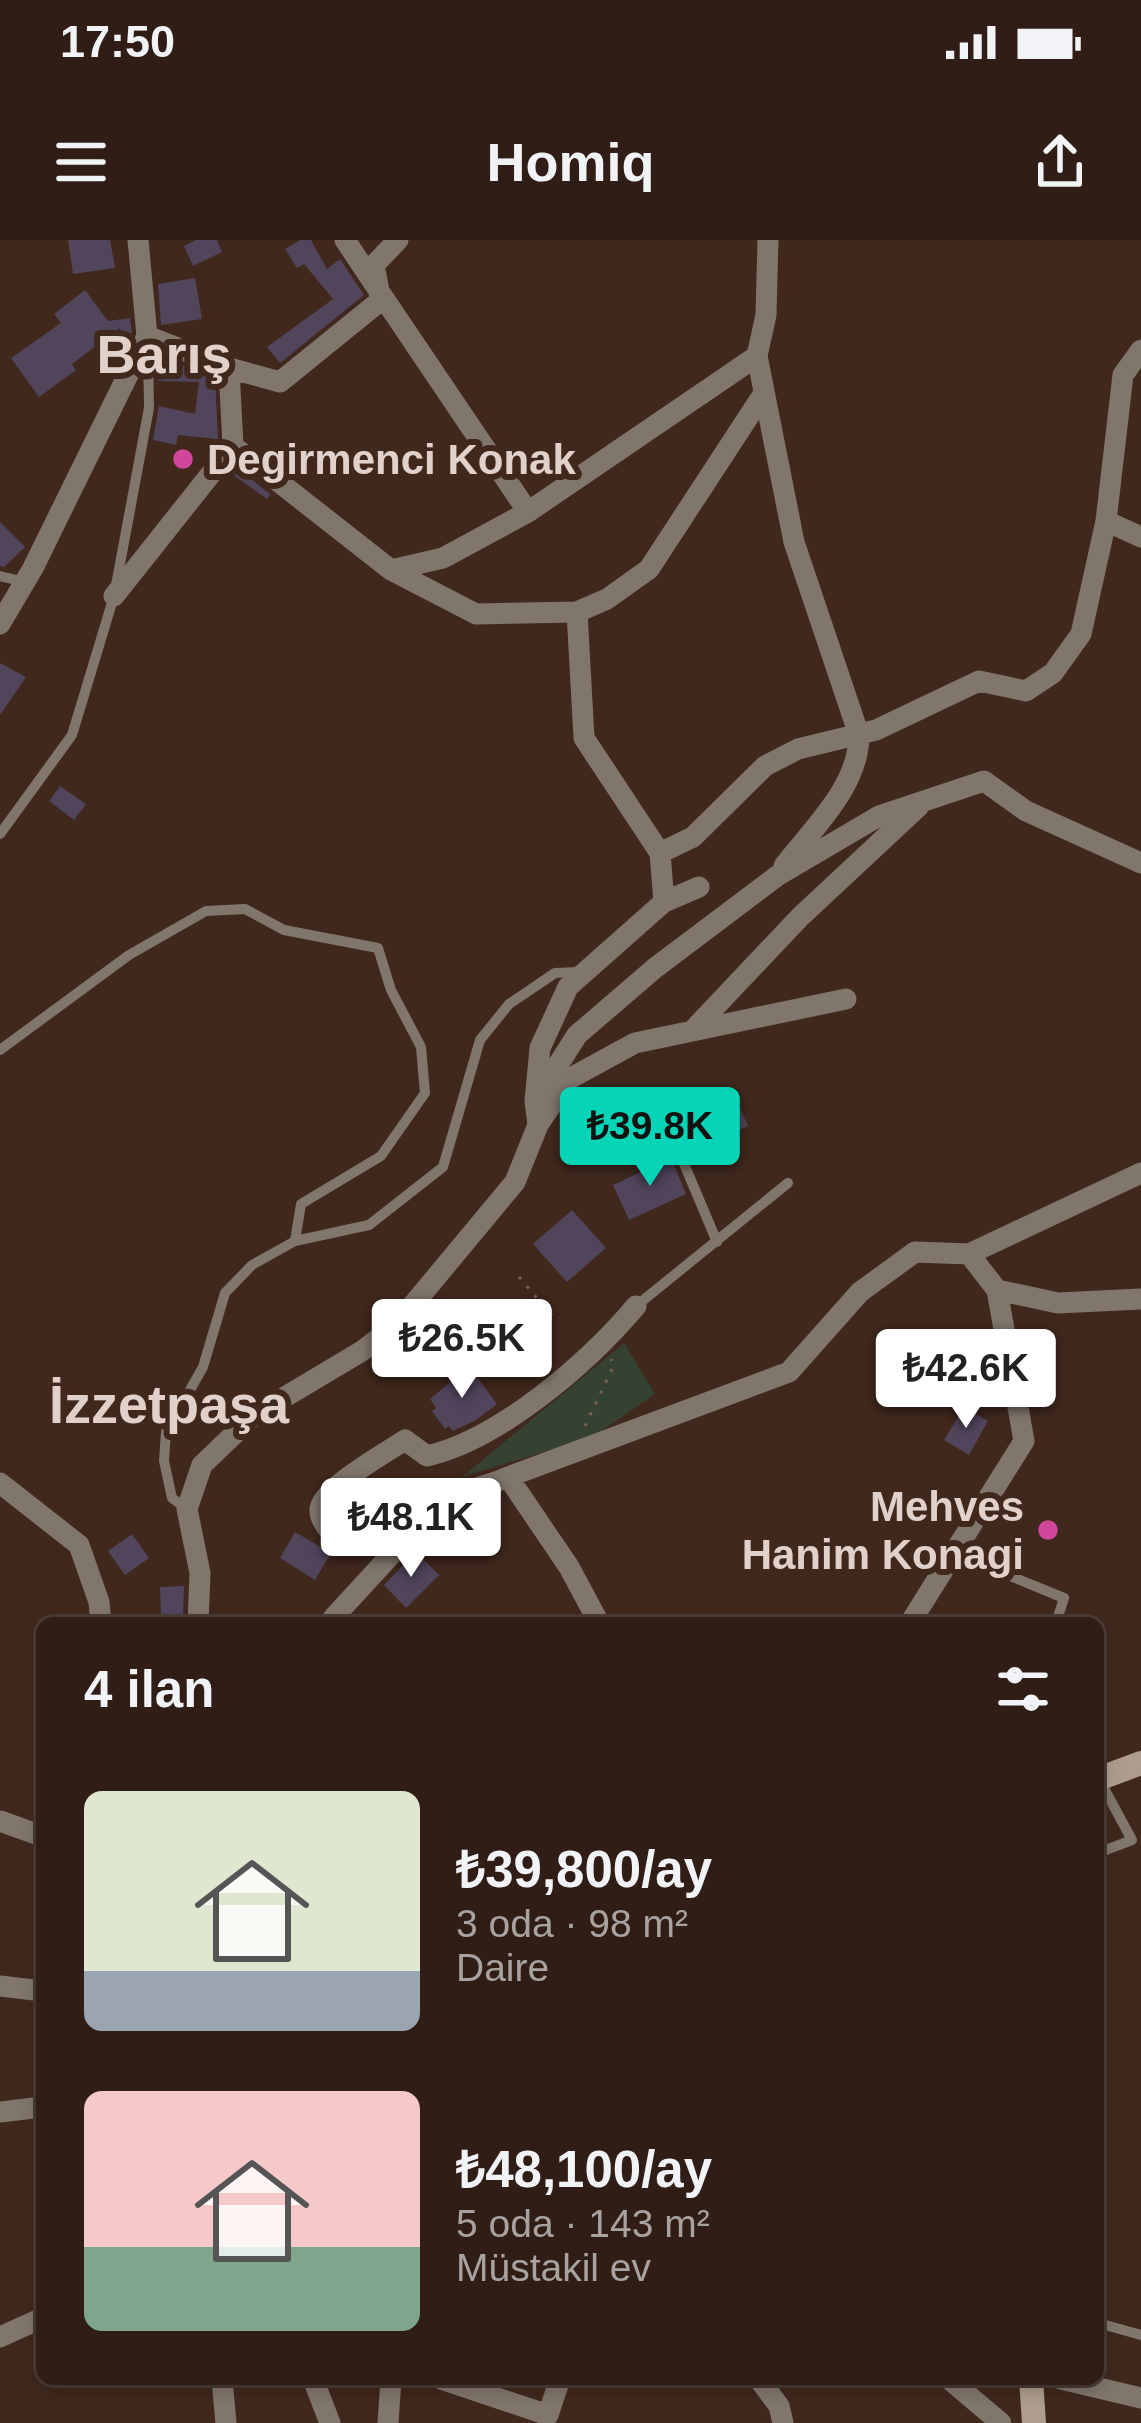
<!DOCTYPE html>
<html lang="tr">
<meta charset="utf-8">
<style>
:root{--surface:#301e16;--page:#38271f;--text:#f1f3f6;--muted:#a8a2a1;--line:#4b3c35;--accent:#05d5b6}
body{margin:0;font-family:Arial,sans-serif;background:var(--page);color:var(--text);height:100vh;display:flex;flex-direction:column;font-size:45px;white-space:nowrap}
*{box-sizing:border-box;margin:0}
p{font-size:39px;color:var(--muted)}
.icon{flex:none;width:66px;height:66px;fill:none;stroke:currentColor;stroke-width:2;stroke-linecap:round;stroke-linejoin:round}
.map{position:relative;flex:1;overflow:hidden}
.details{position:absolute;left:36px;top:1377px;width:1068px;height:768px;display:flex;flex-direction:column;background:var(--surface);border-radius:18px;box-shadow:0 6px 18px #0003,0 0 0 3px var(--line)}
.details>*{flex:none}
.price{position:absolute;translate:-50% -102px;padding:0 27px;border-radius:12px;background:#fff;color:#222;font-size:39px;line-height:78px;filter:drop-shadow(0 3px 6px #0008)}
.price::after{content:'';position:absolute;left:50%;top:72px;width:36px;height:27px;margin-left:-18px;background:inherit;clip-path:polygon(0 0,100% 0,50% 100%)}
.price.active{background:var(--accent);color:#111}
ul{padding:0;list-style:none}
li{display:flex;align-items:center;gap:36px;height:300px;padding:0 48px}
li span{display:grid;place-items:center;flex:none;width:336px;height:240px;border-radius:18px;color:#555}
li>.icon{margin-inline-start:auto}
span .icon{width:144px;height:144px;fill:#fffc;stroke-width:1}
li b{font-size:51px}
h2{display:flex;justify-content:space-between;align-items:center;height:144px;padding:0 48px;font-size:51px}
.status{display:flex;justify-content:space-between;align-items:center;height:84px;padding:0 60px;background:var(--surface);direction:ltr}
.status svg{height:33px;fill:currentColor}
header{display:flex;justify-content:space-between;align-items:center;height:156px;padding:0 48px;background:var(--surface);font-size:54px;font-weight:700}
.map>svg:first-child{display:block}
</style>
<div class="status"><b>17:50</b><svg viewBox="0 0 49 12"><path d="M0 12V9h3v3zM5 12V6h3v6zM10 12V3h3v9zM15 12V0h3v12zM26 1h20v11H26zM47 4h2v5h-2z"/></svg></div>
<header><svg class="icon" aria-label="menu" viewBox="0 0 24 24"><path d="M4 6h16M4 12h16M4 18h16"/></svg>Homiq<svg class="icon" aria-label="share" viewBox="0 0 24 24"><path d="M12 15V3M7 8l5-5 5 5M5 13v7h14v-7"/></svg></header>
<div class="map">
<svg width="1141" height="2183" viewBox="0 0 1141 2183">
<rect width="100%" height="100%" fill="#40281d"/>
<path fill="#354131" d="M624,1103L655,1154L593,1197L462,1237Z"/>
<path fill="#51455c" d="M68,0H110L115,28L73,34Z
M196,0H217L222,12L193,26L184,6Z
M300,0H311L327,29L340,19L364,55L280,123L267,107L333,59L304,24L297,28L285,9Z
M195,38L202,79L161,85L158,44Z
M85,50L108,81L130,78L132,93L121,99L120,88L72,124L76,130L39,157L11,118L61,83L54,74Z
M159,117L215,138L218,199L178,195L176,205L153,200L159,166L195,174L199,142L158,141Z
M237,228L270,254L267,259L232,234Z
M0,282L25,307L4,327L0,326Z
M0,423L26,437L0,475Z
M60,546L86,564L74,580L49,561Z
M735,857L748,886L704,906L691,876Z
M671,918L686,954L629,980L613,945Z
M572,970L606,1008L567,1042L533,1004Z
M471,1129L497,1164L476,1180L453,1191L449,1186L445,1189L432,1171L436,1168L430,1159L460,1134Z
M964,1167L988,1181L969,1215L944,1200Z
M482,1262L500,1286L474,1304L456,1278Z
M295,1292L331,1313L315,1340L280,1318Z
M132,1294L149,1318L125,1335L108,1311Z
M416,1312L439,1335L406,1368L384,1345Z
M184,1346L183,1375L161,1376L160,1347Z"/>
<g fill="none" stroke-linecap="round" stroke-linejoin="round">
<path stroke="#766157" stroke-width="3" stroke-dasharray="3 9" stroke-linecap="butt" d="M519,1037L553,1077L535,1091L555,1115
M585,1186L614,1125L611,1119"/>
<path stroke="#80766c" stroke-width="10" d="M0,336L25,342
M0,594L72,495L114,356L149,168L148,106
M0,810L129,715L206,671L245,669L284,690L378,708L391,750L421,807L425,853L381,916L301,964L295,1001
M677,907L717,1002
M636,1066L788,943
M187,1269L172,1258L164,1221L166,1192L203,1127L225,1053L252,1025L295,1001L369,985L443,927L480,800L509,764L555,733L578,732
M954,1313L1064,1358L1056,1383
M1098,1613L1132,1600L1099,1539
M1098,2083L1141,2095"/>
<path stroke="#80766c" stroke-width="21" d="M398,0L374,25L379,51L528,272L443,318L391,330L476,374L577,372L584,498L660,613L664,662
M768,0L766,75L757,116L794,302L859,495C859,546 814,587 784,626
M147,96L229,128
M233,206L391,330
M528,272L757,116
M1106,281L1141,297
M114,356L233,206L229,128L280,142L380,61L379,51L345,0
M577,372L607,359L649,329L764,153
M0,384L33,328L147,96L138,0
M660,613L693,597L765,526L798,509L876,490L979,441L1026,451L1053,433L1081,394L1106,281L1123,135L1141,110
M695,788L800,677L919,566
M537,858L577,795L655,728L777,636L879,576L984,541L1026,571L1141,623
M538,885L569,839L635,803L846,759
M969,1014L1141,933
M508,1237L789,1132L860,1052L915,1012L969,1014L997,1050L1058,1063L1141,1059
M0,1243L79,1305L99,1362L101,1383
M198,1383L200,1333L187,1269L202,1225L253,1176L362,1111L397,1084L515,942L538,885L535,861L540,808L568,747L664,662L699,647
M332,1383L333,1378L401,1304L424,1289
M599,1383L569,1327L508,1237C488,1246 465,1250 446,1260C407,1279 378,1306 333,1296C328,1288 319,1279 320,1269C321,1249 387,1212 405,1200L427,1216C499,1200 589,1122 636,1066
M910,1383L1024,1201L997,1050
M0,1581L42,1596
M0,1746L42,1751
M0,1872L42,1867
M0,2097L42,2078
M222,2139L226,2183
M313,2139L330,2183
M441,2139L548,2175L560,2139
M759,2139L779,2166L783,2183
M949,2139L1001,2183
M1061,2139L1141,2158
M388,2183L391,2139"/>
<path stroke="#ae9d8f" stroke-width="24" d="M1098,1539L1141,1523
M1031,2139L1034,2183"/>
</g>
<g fill="#d1479c" stroke="#40281d" stroke-width="4.5">
<circle cx="183" cy="219" r="12"/>
<circle cx="1048" cy="1290" r="12"/>
</g>
<g text-anchor="middle" stroke-width="12" stroke-linejoin="round" paint-order="stroke">
<g font-size="42" font-weight="bold" fill="#e1d1ca" stroke="#40281d" text-anchor="start">
<text x="207" y="234">Degirmenci Konak</text>
<text x="1024" y="1281" text-anchor="end">Mehves<tspan x="1024" dy="48">Hanim Konagi</tspan></text>
</g>
<g font-size="54" font-weight="bold" fill="#e1d1ca" stroke="#40281d">
<text x="164" y="133">Barış</text>
<text x="169" y="1183">İzzetpaşa</text>
</g>
</g>
</svg>
<b class="price active" style="left:650px;top:949px">₺39.8K</b>
<b class="price" style="left:462px;top:1161px">₺26.5K</b>
<b class="price" style="left:966px;top:1191px">₺42.6K</b>
<b class="price" style="left:411px;top:1340px">₺48.1K</b>
<section class="details">
<h2>4 ilan<svg class="icon" aria-label="filters" viewBox="0 0 24 24"><path d="M4 7h16M4 17h16"/><circle cx="9" cy="7" r="2"/><circle cx="15" cy="17" r="2"/></svg></h2>
<ul>
<li><span style="background:linear-gradient(#dfe7d0 75%,#9aa5b1 0)"><svg class="icon" aria-label="home" viewBox="0 0 24 24"><path d="M3 11l9-7 9 7M6 9v11h12V9"/></svg></span><div><b>₺39,800/ay</b><p>3 oda · 98 m²</p><p>Daire</p></div></li>
<li><span style="background:linear-gradient(#f6c9c9 65%,#7fa58c 0)"><svg class="icon" aria-label="home" viewBox="0 0 24 24"><path d="M3 11l9-7 9 7M6 9v11h12V9"/></svg></span><div><b>₺48,100/ay</b><p>5 oda · 143 m²</p><p>Müstakil ev</p></div></li>
</ul>
</section>
</div>
